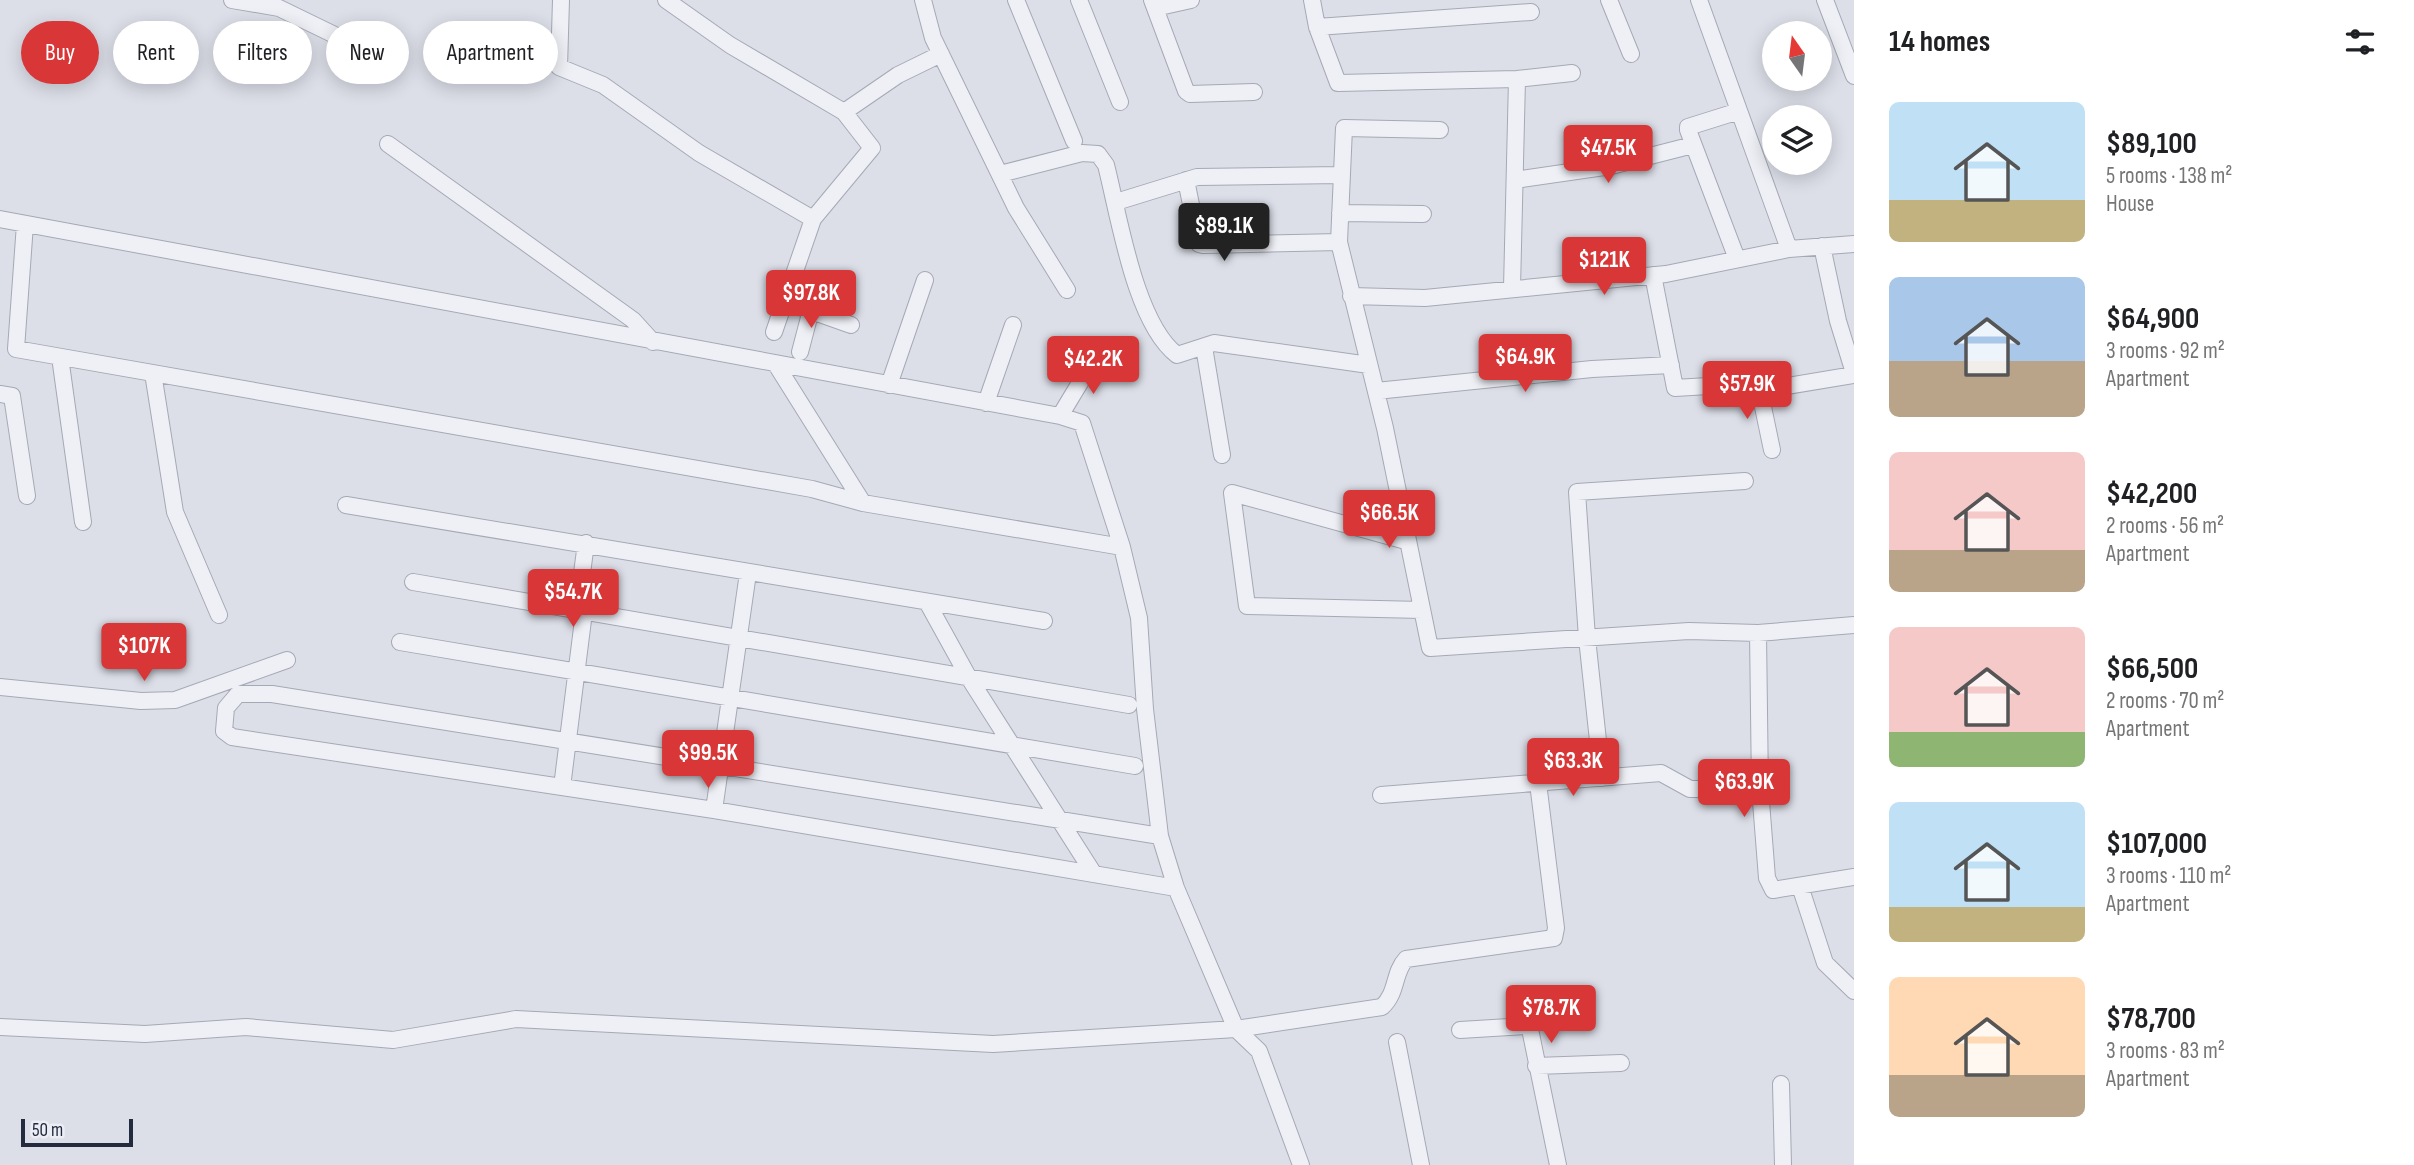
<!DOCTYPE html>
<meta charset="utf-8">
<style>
:root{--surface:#fff;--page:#f6f6f6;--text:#202124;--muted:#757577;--accent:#d83637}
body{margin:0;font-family:"Sofia Sans Condensed",sans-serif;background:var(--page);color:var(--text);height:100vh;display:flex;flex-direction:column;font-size:26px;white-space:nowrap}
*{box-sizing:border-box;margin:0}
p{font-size:23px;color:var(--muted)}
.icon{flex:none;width:38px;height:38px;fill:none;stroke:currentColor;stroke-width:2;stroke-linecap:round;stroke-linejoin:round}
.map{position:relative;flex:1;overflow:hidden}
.drawer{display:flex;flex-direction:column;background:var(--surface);width:560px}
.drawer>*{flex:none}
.top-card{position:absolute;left:21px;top:21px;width:665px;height:63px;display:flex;gap:14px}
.needle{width:46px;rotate:346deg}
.controls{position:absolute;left:1762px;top:21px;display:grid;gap:14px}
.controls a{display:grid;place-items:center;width:70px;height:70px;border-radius:50%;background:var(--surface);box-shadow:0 4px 18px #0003;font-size:35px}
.scale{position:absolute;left:21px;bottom:18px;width:112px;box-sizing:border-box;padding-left:7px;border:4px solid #252b3f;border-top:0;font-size:19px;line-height:24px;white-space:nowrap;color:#252b3f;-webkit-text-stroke:5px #ebeef5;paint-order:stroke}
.price{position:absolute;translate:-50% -60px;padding:0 16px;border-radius:7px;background:var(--accent);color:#fff;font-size:23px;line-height:46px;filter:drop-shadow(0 2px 4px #0008)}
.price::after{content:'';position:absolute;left:50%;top:42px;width:21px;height:16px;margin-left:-10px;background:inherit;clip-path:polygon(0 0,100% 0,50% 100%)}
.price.active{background:#222;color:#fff}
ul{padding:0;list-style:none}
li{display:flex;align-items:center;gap:21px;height:175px;padding:0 35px}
li span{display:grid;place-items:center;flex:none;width:196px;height:140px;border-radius:10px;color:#555}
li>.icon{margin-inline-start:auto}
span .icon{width:84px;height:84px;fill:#fffc;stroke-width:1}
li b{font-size:30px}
h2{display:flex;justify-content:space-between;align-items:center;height:84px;padding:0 35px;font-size:30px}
.chip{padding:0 24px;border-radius:32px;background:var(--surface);box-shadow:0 4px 18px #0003;font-size:24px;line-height:63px}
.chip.active{background:var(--accent);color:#fff}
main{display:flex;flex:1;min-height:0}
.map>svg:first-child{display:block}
</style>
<main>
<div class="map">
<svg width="1854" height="1165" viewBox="0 0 1854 1165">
<rect width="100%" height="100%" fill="#dcdfe8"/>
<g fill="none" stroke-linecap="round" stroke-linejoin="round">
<defs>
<path id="street" d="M232,0L279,8L349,42
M561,0L559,67L603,85L699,153L813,219
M666,0L730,45L844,112L872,148L813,219L774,332
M923,0L933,38L1016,208L1067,290
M1016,0L1074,141
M1079,0L1120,102
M1152,0L1186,91L1190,94L1254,92
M1312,0L1317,27L1338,83L1517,79L1572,73
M1609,0L1631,54
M1699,0L1789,249
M1825,0L1854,76
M1155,8L1191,0
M1317,27L1531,12
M844,112L898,75L941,54
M1440,130L1344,128L1339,242L1385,428L1430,648L1689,631L1758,633L1854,625
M388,144L633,320L653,342
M1000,174L1082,153L1098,154L1106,165C1119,216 1135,323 1177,355L1214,343L1369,365
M1186,180L1199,244L1203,245L1339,242
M1515,180L1611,166L1693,145
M1116,202L1197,177L1340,175
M1340,213L1423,214
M0,219L1060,416L1082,423L1122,547L1139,618L1145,709L1160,836L1176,888L1236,1029L1259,1051L1301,1165
M25,224L16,349L812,489L863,503L1122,547
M1822,246L1838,321L1854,373
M1737,259L1688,130V127L1739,111
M1653,275L1675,388L1758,383L1775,388L1854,375
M1512,288L1517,79
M1351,296L1425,298L1666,274L1789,249L1854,244
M783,301L851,325
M1204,347L1222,455
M800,352L811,310
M60,357L83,522
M777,366L863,503
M153,373L175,512L219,615
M1758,383L1772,450
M889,385L925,280
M1376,391L1592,369L1671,365
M0,394L12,396L27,496
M986,403L1013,325
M1060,416L1084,376L1100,357
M346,505L1044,621
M1406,541L1232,493L1247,606L1422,610
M413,582L1129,705
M927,602L969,678L1094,874
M577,611L586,543
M1758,633L1760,789L1767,878L1773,890L1854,877
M400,642L1135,766
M0,687L141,701L175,700L287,660
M1602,778L1587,638L1577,492L1745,481
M562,787L584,612
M1381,795L1661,773L1690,789H1760
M714,810L748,573
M1160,836L272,694H238L226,708L224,731L232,737L714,810L1176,888
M1800,886L1825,963L1854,991
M0,1027L145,1034L246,1027L393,1040L516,1019L993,1044L1236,1029L1382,1007C1398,992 1393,973 1406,959L1554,938L1556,928L1538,783
M1460,1030L1526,1026L1530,1029L1558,1165
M1397,1042L1421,1165
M1536,1066L1621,1063
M1781,1084L1783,1165"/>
</defs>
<use href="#street" stroke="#a5a9b5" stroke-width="18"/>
<use href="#street" stroke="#eff0f6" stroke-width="16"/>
</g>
</svg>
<div class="controls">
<a><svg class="needle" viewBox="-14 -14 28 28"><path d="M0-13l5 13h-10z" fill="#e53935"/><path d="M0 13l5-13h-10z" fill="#757577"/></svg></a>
<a><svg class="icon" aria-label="layers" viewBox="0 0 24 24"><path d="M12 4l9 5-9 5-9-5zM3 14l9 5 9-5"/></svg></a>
</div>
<div class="scale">50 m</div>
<b class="price" style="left:1608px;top:185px">$47.5K</b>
<b class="price active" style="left:1224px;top:263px">$89.1K</b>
<b class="price" style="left:1604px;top:297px">$121K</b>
<b class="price" style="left:811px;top:330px">$97.8K</b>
<b class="price" style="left:1525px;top:394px">$64.9K</b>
<b class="price" style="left:1093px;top:396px">$42.2K</b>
<b class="price" style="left:1747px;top:421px">$57.9K</b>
<b class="price" style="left:1389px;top:550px">$66.5K</b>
<b class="price" style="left:573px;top:629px">$54.7K</b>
<b class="price" style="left:144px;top:683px">$107K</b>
<b class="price" style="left:708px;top:790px">$99.5K</b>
<b class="price" style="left:1573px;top:798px">$63.3K</b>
<b class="price" style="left:1744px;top:819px">$63.9K</b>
<b class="price" style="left:1551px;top:1045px">$78.7K</b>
<div class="top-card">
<a class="chip active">Buy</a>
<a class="chip">Rent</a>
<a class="chip">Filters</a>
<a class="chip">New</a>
<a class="chip">Apartment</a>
</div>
</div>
<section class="drawer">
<h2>14 homes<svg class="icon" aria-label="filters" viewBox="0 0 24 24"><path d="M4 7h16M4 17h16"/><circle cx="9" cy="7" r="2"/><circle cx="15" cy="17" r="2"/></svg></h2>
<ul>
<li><span style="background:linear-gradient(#bfe0f5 70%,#c2b280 0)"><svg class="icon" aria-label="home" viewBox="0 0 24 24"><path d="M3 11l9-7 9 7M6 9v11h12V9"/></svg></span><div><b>$89,100</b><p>5 rooms · 138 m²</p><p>House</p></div></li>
<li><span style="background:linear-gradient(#a9c7e8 60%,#b9a48a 0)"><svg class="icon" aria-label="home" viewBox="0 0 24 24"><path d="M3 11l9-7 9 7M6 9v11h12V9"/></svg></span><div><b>$64,900</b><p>3 rooms · 92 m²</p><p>Apartment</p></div></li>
<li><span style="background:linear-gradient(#f6c9c9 70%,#b9a48a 0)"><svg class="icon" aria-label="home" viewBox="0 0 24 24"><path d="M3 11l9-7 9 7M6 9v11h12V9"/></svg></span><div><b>$42,200</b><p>2 rooms · 56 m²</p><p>Apartment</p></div></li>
<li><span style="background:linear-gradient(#f6c9c9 75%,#8fb573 0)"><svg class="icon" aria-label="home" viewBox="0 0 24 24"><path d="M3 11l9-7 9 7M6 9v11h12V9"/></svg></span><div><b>$66,500</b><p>2 rooms · 70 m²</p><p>Apartment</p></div></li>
<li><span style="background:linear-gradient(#bfe0f5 75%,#c2b280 0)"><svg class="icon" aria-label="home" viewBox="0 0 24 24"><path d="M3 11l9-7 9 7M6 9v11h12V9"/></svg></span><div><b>$107,000</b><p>3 rooms · 110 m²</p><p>Apartment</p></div></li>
<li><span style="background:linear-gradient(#ffd9b3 70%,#b9a48a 0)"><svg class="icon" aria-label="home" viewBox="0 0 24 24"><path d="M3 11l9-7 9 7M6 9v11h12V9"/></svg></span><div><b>$78,700</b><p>3 rooms · 83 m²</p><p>Apartment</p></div></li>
</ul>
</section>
</main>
